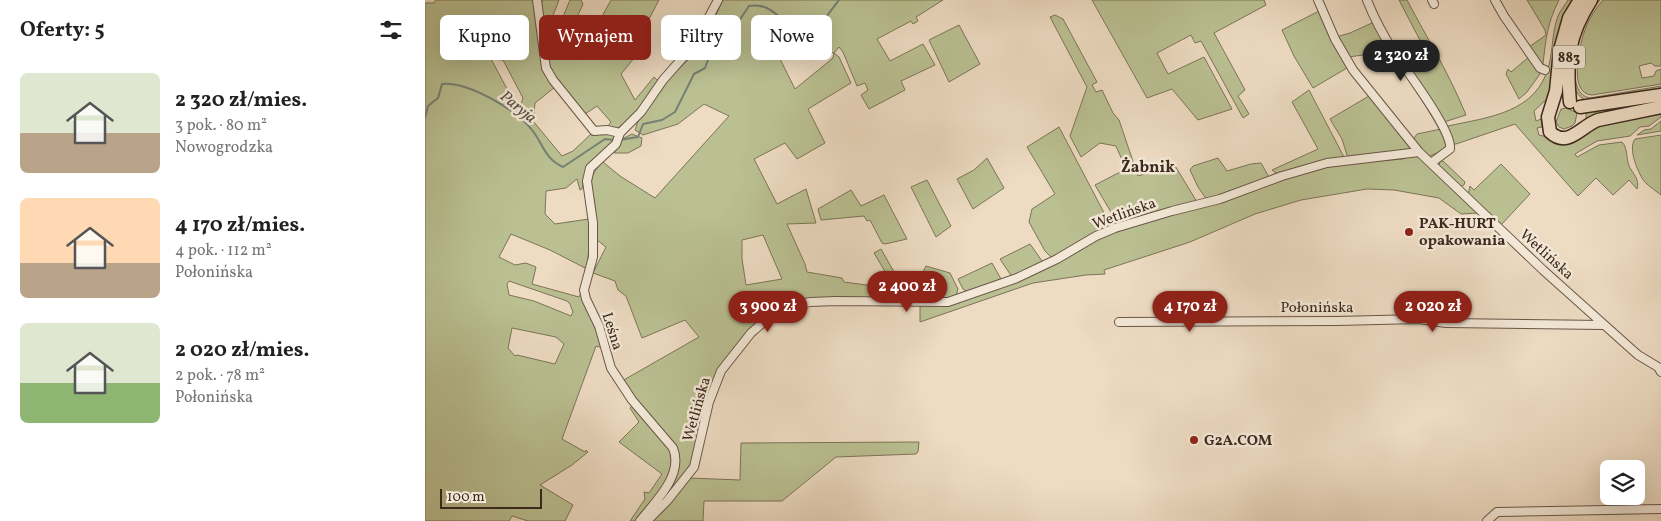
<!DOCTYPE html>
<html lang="pl">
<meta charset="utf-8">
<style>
:root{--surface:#fff;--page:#f6f6f6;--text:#222;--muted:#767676;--accent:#8f2418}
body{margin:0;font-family:Vollkorn,serif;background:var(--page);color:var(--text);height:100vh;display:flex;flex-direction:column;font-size:19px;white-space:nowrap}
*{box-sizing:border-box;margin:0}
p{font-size:16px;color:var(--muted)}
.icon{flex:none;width:28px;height:28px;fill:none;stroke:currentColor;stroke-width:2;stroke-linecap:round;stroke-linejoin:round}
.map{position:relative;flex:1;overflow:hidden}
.side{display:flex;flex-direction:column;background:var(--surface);width:425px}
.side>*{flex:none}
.hud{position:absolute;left:15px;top:15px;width:475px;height:45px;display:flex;gap:10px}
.controls{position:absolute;left:1175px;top:460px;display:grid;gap:10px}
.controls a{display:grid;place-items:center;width:45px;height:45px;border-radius:8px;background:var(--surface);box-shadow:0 5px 20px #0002;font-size:25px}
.scale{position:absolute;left:15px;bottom:12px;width:102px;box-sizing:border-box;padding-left:5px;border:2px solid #3e291f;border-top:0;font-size:14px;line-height:18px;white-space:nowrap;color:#3e291f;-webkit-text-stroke:4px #f3e8d7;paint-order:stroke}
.price{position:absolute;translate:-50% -42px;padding:0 11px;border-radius:18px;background:var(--accent);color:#fff;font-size:16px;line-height:32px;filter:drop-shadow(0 1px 2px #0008)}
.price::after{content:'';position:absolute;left:50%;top:30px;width:15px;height:11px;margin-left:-8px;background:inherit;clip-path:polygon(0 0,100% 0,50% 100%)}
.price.current{background:#222;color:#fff}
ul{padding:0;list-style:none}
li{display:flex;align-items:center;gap:15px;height:125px;padding:0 20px}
li span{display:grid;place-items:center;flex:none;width:140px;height:100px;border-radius:8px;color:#555}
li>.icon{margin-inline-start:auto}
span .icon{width:60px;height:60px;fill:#fffc;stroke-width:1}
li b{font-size:21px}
h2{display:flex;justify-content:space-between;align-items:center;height:60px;padding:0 20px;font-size:21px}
.pill{padding:0 18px;border-radius:8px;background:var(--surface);box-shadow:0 5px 20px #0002;font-size:18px;line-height:45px}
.pill.current{background:var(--accent);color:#fff}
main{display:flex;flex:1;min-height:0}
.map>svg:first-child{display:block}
</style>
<main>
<section class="side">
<h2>Oferty: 5<svg class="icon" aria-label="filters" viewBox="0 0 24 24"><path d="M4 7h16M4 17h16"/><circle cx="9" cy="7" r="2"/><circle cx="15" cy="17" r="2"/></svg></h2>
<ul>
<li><span style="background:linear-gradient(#dfe7d0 60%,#b9a48a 0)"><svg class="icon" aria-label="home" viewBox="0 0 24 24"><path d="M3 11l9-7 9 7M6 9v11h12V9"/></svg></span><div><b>2 320 zł/mies.</b><p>3 pok. · 80 m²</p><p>Nowogrodzka</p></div></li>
<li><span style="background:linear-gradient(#ffd9b3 65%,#b9a48a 0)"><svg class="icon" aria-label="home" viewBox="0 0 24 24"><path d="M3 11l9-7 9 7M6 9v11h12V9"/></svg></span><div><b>4 170 zł/mies.</b><p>4 pok. · 112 m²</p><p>Połonińska</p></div></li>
<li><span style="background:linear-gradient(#dfe7d0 60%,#8fb573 0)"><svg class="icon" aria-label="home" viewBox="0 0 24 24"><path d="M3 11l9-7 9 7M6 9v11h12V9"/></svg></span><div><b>2 020 zł/mies.</b><p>2 pok. · 78 m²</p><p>Połonińska</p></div></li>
</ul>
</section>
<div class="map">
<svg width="1236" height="521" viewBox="0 0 1236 521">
<rect width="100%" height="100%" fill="#eddbc2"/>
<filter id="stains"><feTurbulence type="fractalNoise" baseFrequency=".004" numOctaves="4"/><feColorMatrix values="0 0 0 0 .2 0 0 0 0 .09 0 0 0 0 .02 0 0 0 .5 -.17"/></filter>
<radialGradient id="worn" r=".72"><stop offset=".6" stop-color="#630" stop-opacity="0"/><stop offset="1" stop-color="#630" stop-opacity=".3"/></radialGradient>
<path fill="#bac092" stroke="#7c7458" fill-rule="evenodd" d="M11,0H110L118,63L130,87L110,103L108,121L137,156L148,151L167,133L188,134L190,136L186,144L161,168L157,189L155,190L152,179L141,188L121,191L120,214L130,224L164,219L165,234L162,269L125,250L86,234L74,257L90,265L101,263L111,267L107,284L154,297L156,293L171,322L178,348L171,346L137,439L160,452L161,450L163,452L147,465L115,485L148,505L140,521H103L87,516L84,521H0V3H9ZM66,59L78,60L98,98L95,107L88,100ZM84,281L142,301L145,304L148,312L146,316L109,301L84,295L82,284ZM87,328L131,337L139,344L130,364L92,355L90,356L83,348Z
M118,0H134L119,38L115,5Z
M145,0H156L158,4L138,47L154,58L186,0H234L215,36L209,38L195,30L188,42L210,57L196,74L210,100L229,77L233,81C222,99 211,115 193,128L183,126L186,122L172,106L160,114L123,67L122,47L128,26H134Z
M298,0H518L491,17L493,21L488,24L486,21L452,39L465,61L498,44L510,65L476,81L480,90L444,109L436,95L443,90L440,83L432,86L418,52L414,47L409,53L414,57L426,83L383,109L400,143L372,159L360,143L329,159L352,204L381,189L391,223L362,224L380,264L382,272L417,278L419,282L464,288L470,294L469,300L395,299L340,319L295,370L267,463L221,521L252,466L253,451L216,409L197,381L274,337L260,320L217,338L201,296L193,290L190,281L168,273L181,247L172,240C171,230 171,219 170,209C169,187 159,180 178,162L195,176L230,198L304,116L279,104L253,124L218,135L210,130L213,121L238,84L269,54L281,36ZM371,44L409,53L408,58L370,89L354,57ZM338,235L357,279L321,285L317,259V240Z
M667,0H839L841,5L789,33L820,90L813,96L824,114L818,118L776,41L770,43L766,35L732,53L743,74L779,57L807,109L773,120L747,89L722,98Z
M974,0H982C1002,38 1025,75 1041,115L1019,122L978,62L999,48Z
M1102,0H1134C1122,24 1121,38 1118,64L1114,62L1104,47L1121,35L1120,30Z
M1143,0H1150L1125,96L1109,111L1111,121L1116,119L1117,127L1112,128L1114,135L1147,143L1153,140L1169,127L1236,112V117L1224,126L1215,127L1205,136L1172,141L1150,154L1152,157L1174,145L1197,142C1203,148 1201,158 1204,166C1208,174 1215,179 1212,189L1204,180L1188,195L1171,178L1153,196L1090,124L1031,144H1029L1023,129V126C1064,117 1112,113 1124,65C1128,49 1127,32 1133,16C1135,11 1140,5 1143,0Z
M1171,0H1175C1167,9 1161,20 1157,31C1151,47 1141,94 1165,98L1236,86V91L1160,100C1137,89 1151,39 1159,20C1161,13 1167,6 1171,0Z
M1178,0H1236V66H1230L1226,63L1214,66L1217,78L1229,76L1231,71L1236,69V84L1167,95C1142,94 1155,42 1161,27C1165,17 1171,8 1178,0Z
M894,11L905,38L922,68L888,88L869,56L857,30Z
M630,15L638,19L672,82L667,85L671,92L677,90L688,113L694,120L713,176L749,164L772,202L693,224L670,185L701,169L691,146L675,143L656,157L645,136L662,87L625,17Z
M949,22L958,39L946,54L923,57L911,37L925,33Z
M534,25L555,64L524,82L504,40Z
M1104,57L1115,74L1102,92L1094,99L1081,74L1083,69L1086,72Z
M884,90L919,157L897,161L854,175L847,170L893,149L867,102Z
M944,96L986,145V150L925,157L922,155L917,139L905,119Z
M1236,102L1168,116L1161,118V111L1203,104Z
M1141,108L1152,113L1150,123L1147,126L1139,129L1134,127L1131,122L1136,109Z
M1236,121V131L1212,135L1219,130L1226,129Z
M634,127L686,226L627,258L620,251L604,222L607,209L630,194L602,147Z
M1016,129L1023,139V148L1005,156L992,145L989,138L992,134Z
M207,134L217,138L216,146L203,153H189L194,146L197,139Z
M1236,135V195C1230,190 1221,185 1217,178C1212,169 1203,149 1210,139Z
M986,156H994L1053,213L1036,214L1014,198L969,190L942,189L876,200L830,214L765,242L679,270L680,274L661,275L608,283L495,322V305L526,303L694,231L885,171L918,164L978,159Z
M562,158L579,188L548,209L532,179L549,170Z
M793,158L802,171L826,164L836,163L844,177L782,200L773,187L765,170L768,166Z
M1015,161H1018L1040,182L1039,185L1035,187L1017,170L1014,165Z
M1076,164L1105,194L1075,226L1043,195L1045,186L1049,190Z
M502,180L526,226L511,237L486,187Z
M426,190L436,206L459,195L482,239L460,244L457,243L445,220L442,221L439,216L396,220L393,209Z
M605,244L617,261V263L587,277L575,259Z
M456,249L477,286L494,285L496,299H482L474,295L449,253Z
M567,263L576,279L575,281L543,292L538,289L533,279Z
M501,266L525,273L533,289L531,296L525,299L501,298L499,296V284L497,281V274Z
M208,405L246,449C256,474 227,502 214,521H205L220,499L219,492L224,493L237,474L194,442L214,422L205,408Z
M494,442L493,452L491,454L411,457L357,501H279L278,521H226L264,478L315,480L316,443Z"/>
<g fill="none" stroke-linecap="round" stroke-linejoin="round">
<path stroke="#758175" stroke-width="2" d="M0,118L3,106L13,98L17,84C42,81 92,110 107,130C119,145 119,158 138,167L180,139L189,140
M194,140L213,137L218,124L237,120L250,112L269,74L280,68L283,60L291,55L324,6C356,0 360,43 393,24C401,20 408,7 414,0"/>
<defs>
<path id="minor" d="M112,0L121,68L128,80L169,131L182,130L195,133
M893,0L910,39L928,70L994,152
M942,0C949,18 958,35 969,52C980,69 1028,131 1025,149L1006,163
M1007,0L1009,4
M1070,0L1079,16L1115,68L1120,70
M694,322L912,321L994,319L1021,323L1179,325
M215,521C230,502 259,475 248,448L207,400L186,368L174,326L161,299L159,290L168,257V223L162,181L165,168L191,144L195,133L216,112L238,80L269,45L293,0
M222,521L242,501L269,467L284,402L296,371L326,333L342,319L361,308L385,302L411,301L523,302L592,278L632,259L671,236L690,228L747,211L795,199L857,176L902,163L994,152L1118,270L1213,355L1233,367L1236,372
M1062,521L1072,512L1236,509"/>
<path id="trunk" d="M1155,0L1144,18L1135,50L1131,91L1123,117L1125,132C1143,149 1156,126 1173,120L1236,107
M1145,102C1141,60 1143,36 1166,0
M1155,107L1236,95"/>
</defs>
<use href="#minor" stroke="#6a5648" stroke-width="10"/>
<use href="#trunk" stroke="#3e291f" stroke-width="15"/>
<use href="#minor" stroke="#f3e8d7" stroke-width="8"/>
<use href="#trunk" stroke="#eddbc2" stroke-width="12"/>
</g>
<g fill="#8f2418" stroke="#f3e8d7" stroke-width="2">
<circle cx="984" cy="232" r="5"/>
<circle cx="769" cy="440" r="5"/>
</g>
<g text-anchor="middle" stroke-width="5" stroke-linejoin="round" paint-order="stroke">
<rect fill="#f3e8d7" stroke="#746256" stroke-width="1" x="1128" y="45.5" width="32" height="23" rx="4"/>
<g font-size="14" font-weight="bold" fill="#3e291f">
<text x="1144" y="62">883</text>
</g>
<g font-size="15" fill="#3e291f" stroke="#f3e8d7">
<text transform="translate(699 213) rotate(-20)" y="5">Wetlińska</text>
<text transform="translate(1122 254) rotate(42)" y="5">Wetlińska</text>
<text x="892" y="312">Połonińska</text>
<text transform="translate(188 331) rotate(72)" y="5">Leśna</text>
<text transform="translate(271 409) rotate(-74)" y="5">Wetlińska</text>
</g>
<g font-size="15" font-weight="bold" fill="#3e291f" stroke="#f3e8d7" text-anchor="start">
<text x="994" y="228">PAK-HURT<tspan x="994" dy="17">opakowania</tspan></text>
<text x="779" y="445">G2A.COM</text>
</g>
<g font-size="16" font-style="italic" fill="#554e43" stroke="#f3e8d7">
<text transform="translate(94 106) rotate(39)" y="6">Paryja</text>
</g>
<g font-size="16" font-weight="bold" fill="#3e291f" stroke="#f3e8d7">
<text x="723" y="172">Żabnik</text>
</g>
</g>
<rect width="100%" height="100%" filter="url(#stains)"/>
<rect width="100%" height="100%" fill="url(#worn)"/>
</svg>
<div class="controls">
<a><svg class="icon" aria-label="layers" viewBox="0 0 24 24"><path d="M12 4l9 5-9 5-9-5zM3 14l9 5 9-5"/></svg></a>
</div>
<div class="scale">100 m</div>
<b class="price current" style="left:976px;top:82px">2 320 zł</b>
<b class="price" style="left:482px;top:313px">2 400 zł</b>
<b class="price" style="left:343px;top:333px">3 900 zł</b>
<b class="price" style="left:765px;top:333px">4 170 zł</b>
<b class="price" style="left:1008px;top:333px">2 020 zł</b>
<div class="hud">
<a class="pill">Kupno</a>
<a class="pill current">Wynajem</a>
<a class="pill">Filtry</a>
<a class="pill">Nowe</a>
</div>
</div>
</main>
